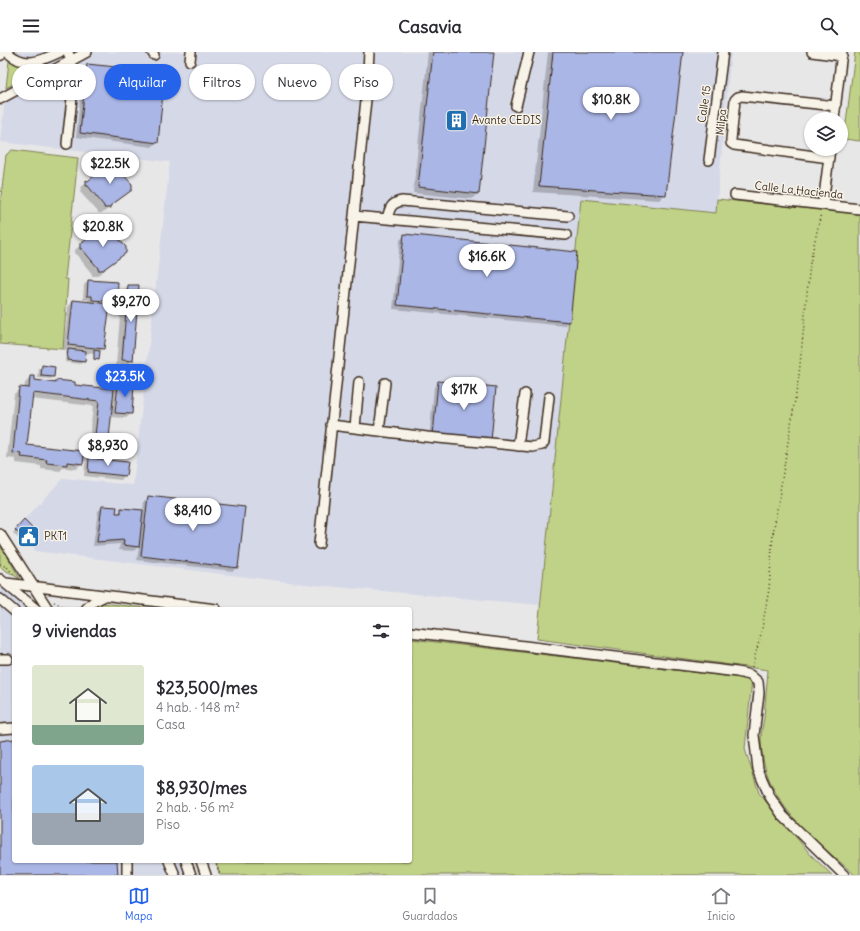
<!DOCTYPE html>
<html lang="es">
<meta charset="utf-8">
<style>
:root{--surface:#fff;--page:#f2f2f3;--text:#2b2b33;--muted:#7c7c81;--line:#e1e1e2;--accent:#2563eb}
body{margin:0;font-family:Delius,sans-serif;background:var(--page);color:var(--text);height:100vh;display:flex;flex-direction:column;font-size:15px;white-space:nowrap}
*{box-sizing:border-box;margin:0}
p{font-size:13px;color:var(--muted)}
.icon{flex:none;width:22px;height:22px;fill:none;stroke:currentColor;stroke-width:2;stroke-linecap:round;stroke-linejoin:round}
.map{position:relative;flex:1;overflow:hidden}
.side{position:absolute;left:12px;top:555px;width:400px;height:256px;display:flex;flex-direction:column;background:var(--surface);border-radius:4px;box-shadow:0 1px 3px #0004}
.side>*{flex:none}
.hud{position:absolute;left:12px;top:12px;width:400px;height:36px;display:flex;gap:8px}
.tools{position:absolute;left:804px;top:60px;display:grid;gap:8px}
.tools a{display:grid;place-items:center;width:44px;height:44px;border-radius:50%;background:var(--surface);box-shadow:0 1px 3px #0004;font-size:20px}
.price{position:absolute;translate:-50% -34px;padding:0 9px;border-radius:14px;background:#fff;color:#222;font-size:13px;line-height:26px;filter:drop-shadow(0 1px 2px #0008)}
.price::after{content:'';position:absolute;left:50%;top:24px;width:12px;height:9px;margin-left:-6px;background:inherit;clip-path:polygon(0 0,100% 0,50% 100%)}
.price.selected{background:var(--accent);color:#fff}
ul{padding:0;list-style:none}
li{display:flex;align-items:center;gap:12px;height:100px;padding:0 20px}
li span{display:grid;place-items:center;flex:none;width:112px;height:80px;border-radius:4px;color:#555}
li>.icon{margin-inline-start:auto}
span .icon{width:48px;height:48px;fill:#fffc;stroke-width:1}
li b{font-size:17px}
h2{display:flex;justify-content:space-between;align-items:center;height:48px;padding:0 20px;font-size:17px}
.chip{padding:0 14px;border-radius:18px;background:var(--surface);box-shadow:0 1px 3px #0004;font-size:14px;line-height:36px}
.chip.selected{background:var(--accent);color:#fff}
header{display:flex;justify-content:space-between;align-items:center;height:52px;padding:0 20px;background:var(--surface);font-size:18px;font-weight:800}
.tab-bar{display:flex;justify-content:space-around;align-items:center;height:56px;border-top:1px solid var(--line);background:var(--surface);font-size:11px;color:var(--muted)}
.tab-bar a{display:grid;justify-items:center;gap:2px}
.tab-bar .selected{color:var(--accent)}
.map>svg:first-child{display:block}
</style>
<header><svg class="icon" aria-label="menu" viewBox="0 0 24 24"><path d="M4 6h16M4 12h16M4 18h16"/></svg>Casavia<svg class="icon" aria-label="search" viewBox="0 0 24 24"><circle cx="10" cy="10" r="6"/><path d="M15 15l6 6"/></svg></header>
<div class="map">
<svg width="860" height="823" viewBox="0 0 860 823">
<rect width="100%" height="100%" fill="#e8e7e8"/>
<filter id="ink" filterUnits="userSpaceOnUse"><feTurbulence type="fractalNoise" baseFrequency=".025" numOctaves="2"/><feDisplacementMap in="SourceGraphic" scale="8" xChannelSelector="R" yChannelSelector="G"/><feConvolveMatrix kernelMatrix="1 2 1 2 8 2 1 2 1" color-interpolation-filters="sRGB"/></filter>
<g filter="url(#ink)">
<path fill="#d5d8e7" d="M10,0H731L716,161L581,148L540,553L313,533L34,499L35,479L24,468L63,426L133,433L170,110L0,90Z
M0,532L29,557H14V809H184L190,823H0Z"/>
<path fill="#c0d287" stroke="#7e7e52" d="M855,0H860V89L844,87Z
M9,9L38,12L40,16L35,20L6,36Z
M12,98L78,106L65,227H68L63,297L0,292V152L6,103Z
M581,147L716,161L717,147L860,162V823H855C812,785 762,750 761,687C761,680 763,673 764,666C765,650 767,634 768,618L537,587Z
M0,494L9,507L20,527L0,515Z
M102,551L155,557H99Z
M410,587L752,627L745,697L759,741L811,803L832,823H220L215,809H410Z"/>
<path fill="#0003" fill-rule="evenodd" d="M428,0H493L478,141L472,147L413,141Z
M548,0H682L665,142L659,148L533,140Z
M88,13L157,90L152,95L76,85L83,17Z
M108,112H113L131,138L103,161H98V160L80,140L81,135Z
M102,174L125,200L97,224H92V222L76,202H74L75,198Z
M404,184L576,201L569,270L565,274L393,257L400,188Z
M88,229L117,231L116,250L111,254H108L103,296L99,301L97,308H93L94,302L85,301L84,309L81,312L65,310L66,300L68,299L63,298L68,255L73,249L88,250V248H83L84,233Z
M128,234H138L132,308L127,314L116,313L122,240Z
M42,314L53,324L51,327L38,326L39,317Z
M31,325L34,329L55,331L57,329L74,334L114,338L118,333H121L124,330L131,362L126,366L110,365L106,405L103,408L125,423L121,428L84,424L85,411L87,410L83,409L82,411L76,417L63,416L60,419L41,417V414L16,411V407L7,406L14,342L20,336L24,337L25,331ZM31,347L93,354L88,400L26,394Z
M438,330L495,336L429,387L434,335Z
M149,445L237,515L233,519L137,508L139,494L134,499L119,498L120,492L93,494L98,459L102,455L117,462L122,457L143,459L144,449Z
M24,469L33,490L31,492H24L13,481Z"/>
<path fill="#aab6e6" stroke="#3b2a1e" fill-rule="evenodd" d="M433,0H494L479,142L418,135Z
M553,0H683L666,143L539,134Z
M87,12L165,20L158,91L80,81Z
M108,111H114V113L132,132V138L110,154V156H104V154L88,134H86V128L88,129L108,112Z
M101,173H108V175L126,195V201L104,217V218H98V216L82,197H80V191H82L101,175Z
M404,182L577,200L570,270L397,253Z
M88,228L118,230L117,250L92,248V244H87Z
M128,233H139L133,309L122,308Z
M73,248L110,252L104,297L68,293Z
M68,297L86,299L85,310L67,308Z
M94,298L100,299L99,308L94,307Z
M42,313L55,315L54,325L41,324Z
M30,324H35V328L56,331V328L75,330V333L114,337L107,406L84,403L83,412L67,410V413L46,411L47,408L21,405L22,402L13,401L19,335L29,336ZM33,341L99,349L93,400L27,393Z
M126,328L129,330L130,333H134L132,362L115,361L118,332H122L123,329Z
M438,329L496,335L491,389L433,383Z
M89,406L128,410L126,424L88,420Z
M148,444L245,455L238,516L141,504Z
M102,454L117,455L116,461H121V456L143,458L139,495L123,493L124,488L97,490Z
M24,468L35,479L34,490H27L15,478Z
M14,687V809H117L118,823H0V689Z"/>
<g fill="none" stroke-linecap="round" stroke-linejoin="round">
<defs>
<path id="minor" d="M7,0C25,17 41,9 60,0
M152,0L154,3
M812,0L842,4
M190,9L191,0
M0,47L87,0
M516,54L529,0
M834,67L842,0
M67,92C69,65 78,25 68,0
M829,106L734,93L731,91V88L735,48L738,45L742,44L836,54
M709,108L723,0
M735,143L860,157
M823,152L830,97
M354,164L566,183
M387,166C390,156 391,151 402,149L568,164
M331,373L427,385L533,395L542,393L544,390L549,345
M355,376L359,330
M379,379L385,331
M518,394L525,342
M0,482L48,557
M319,492L354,164L367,38L369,0
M0,527L36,557
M6,531L216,557
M0,547L14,559
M86,557L93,550L105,544
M410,580L737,620L750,623L758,630L759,641L754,683L758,717L762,727L770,745L783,764L844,823
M0,607H8
M0,677L14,676
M127,809V823
M169,809L175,823
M186,809L191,823
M201,809L206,823"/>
<path id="major" d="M0,2V0"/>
</defs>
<use href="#minor" stroke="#3b2a1e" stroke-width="12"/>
<use href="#major" stroke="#3b2a1e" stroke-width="15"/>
<path stroke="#3b2a1e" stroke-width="1.5" stroke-dasharray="1 3" stroke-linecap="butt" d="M0,512L7,515L14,523
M54,550L69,557
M752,615L761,582L769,537L773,482L799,323L810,211L821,161
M215,809L220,823"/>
<use href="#minor" stroke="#f7f3e8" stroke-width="9"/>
<use href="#major" stroke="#f7f3e8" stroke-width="12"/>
</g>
</g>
<defs>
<symbol id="building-square" viewBox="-11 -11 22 22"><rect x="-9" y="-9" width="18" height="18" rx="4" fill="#1f6fb2" stroke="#f7f3e8"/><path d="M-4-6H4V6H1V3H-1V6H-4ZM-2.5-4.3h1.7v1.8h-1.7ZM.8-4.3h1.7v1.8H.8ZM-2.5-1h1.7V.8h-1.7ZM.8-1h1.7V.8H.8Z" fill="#fff"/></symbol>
<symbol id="civic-square" viewBox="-11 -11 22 22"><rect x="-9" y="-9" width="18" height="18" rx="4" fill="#1f6fb2" stroke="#f7f3e8"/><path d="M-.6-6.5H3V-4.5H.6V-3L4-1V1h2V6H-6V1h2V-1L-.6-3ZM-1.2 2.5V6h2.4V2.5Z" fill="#fff"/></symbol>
</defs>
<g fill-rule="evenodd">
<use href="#building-square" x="444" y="56" width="25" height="25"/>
<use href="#civic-square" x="16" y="472" width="25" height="25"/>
</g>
<g text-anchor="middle" stroke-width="3" stroke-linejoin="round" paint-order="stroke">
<g font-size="11" fill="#3b2a1e" stroke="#f7f3e8">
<text transform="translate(704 52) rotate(-82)" y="4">Calle 15</text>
<text transform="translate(721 70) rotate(-84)" y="4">Milpa</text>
<text transform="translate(799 138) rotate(6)" y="4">Calle La Hacienda</text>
</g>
<g font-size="11" fill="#3b2a1e" stroke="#f7f3e8" text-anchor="start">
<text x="472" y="72">Avante CEDIS</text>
<text x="44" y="488">PKT1</text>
</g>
</g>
</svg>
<div class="tools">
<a><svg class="icon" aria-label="layers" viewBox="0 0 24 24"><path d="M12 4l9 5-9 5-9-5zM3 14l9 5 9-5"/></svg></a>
</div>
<b class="price" style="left:611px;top:69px">$10.8K</b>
<b class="price" style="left:110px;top:133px">$22.5K</b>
<b class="price" style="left:103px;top:196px">$20.8K</b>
<b class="price" style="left:487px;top:226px">$16.6K</b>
<b class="price" style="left:131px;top:271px">$9,270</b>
<b class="price selected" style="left:125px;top:346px">$23.5K</b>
<b class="price" style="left:464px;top:359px">$17K</b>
<b class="price" style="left:108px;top:415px">$8,930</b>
<b class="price" style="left:193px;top:480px">$8,410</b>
<div class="hud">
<a class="chip">Comprar</a>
<a class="chip selected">Alquilar</a>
<a class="chip">Filtros</a>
<a class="chip">Nuevo</a>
<a class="chip">Piso</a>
</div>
<section class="side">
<h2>9 viviendas<svg class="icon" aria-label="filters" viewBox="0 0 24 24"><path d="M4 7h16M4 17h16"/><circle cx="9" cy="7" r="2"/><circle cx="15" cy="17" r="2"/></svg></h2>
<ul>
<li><span style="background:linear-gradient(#dfe7d0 75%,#7fa58c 0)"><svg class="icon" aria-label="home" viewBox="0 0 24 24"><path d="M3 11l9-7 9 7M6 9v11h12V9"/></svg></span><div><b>$23,500/mes</b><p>4 hab. · 148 m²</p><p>Casa</p></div></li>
<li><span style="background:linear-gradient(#a9c7e8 60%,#9aa5b1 0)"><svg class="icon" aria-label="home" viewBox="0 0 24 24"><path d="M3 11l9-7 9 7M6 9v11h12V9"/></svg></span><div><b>$8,930/mes</b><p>2 hab. · 56 m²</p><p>Piso</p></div></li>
</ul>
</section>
</div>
<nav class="tab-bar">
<a class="selected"><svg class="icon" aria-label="map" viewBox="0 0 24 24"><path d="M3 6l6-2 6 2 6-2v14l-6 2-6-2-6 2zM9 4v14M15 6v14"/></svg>Mapa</a>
<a><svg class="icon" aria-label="saved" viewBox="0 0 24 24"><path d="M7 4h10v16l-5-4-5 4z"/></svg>Guardados</a>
<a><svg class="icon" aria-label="home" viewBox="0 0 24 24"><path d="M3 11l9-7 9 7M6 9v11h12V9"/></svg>Inicio</a>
</nav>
